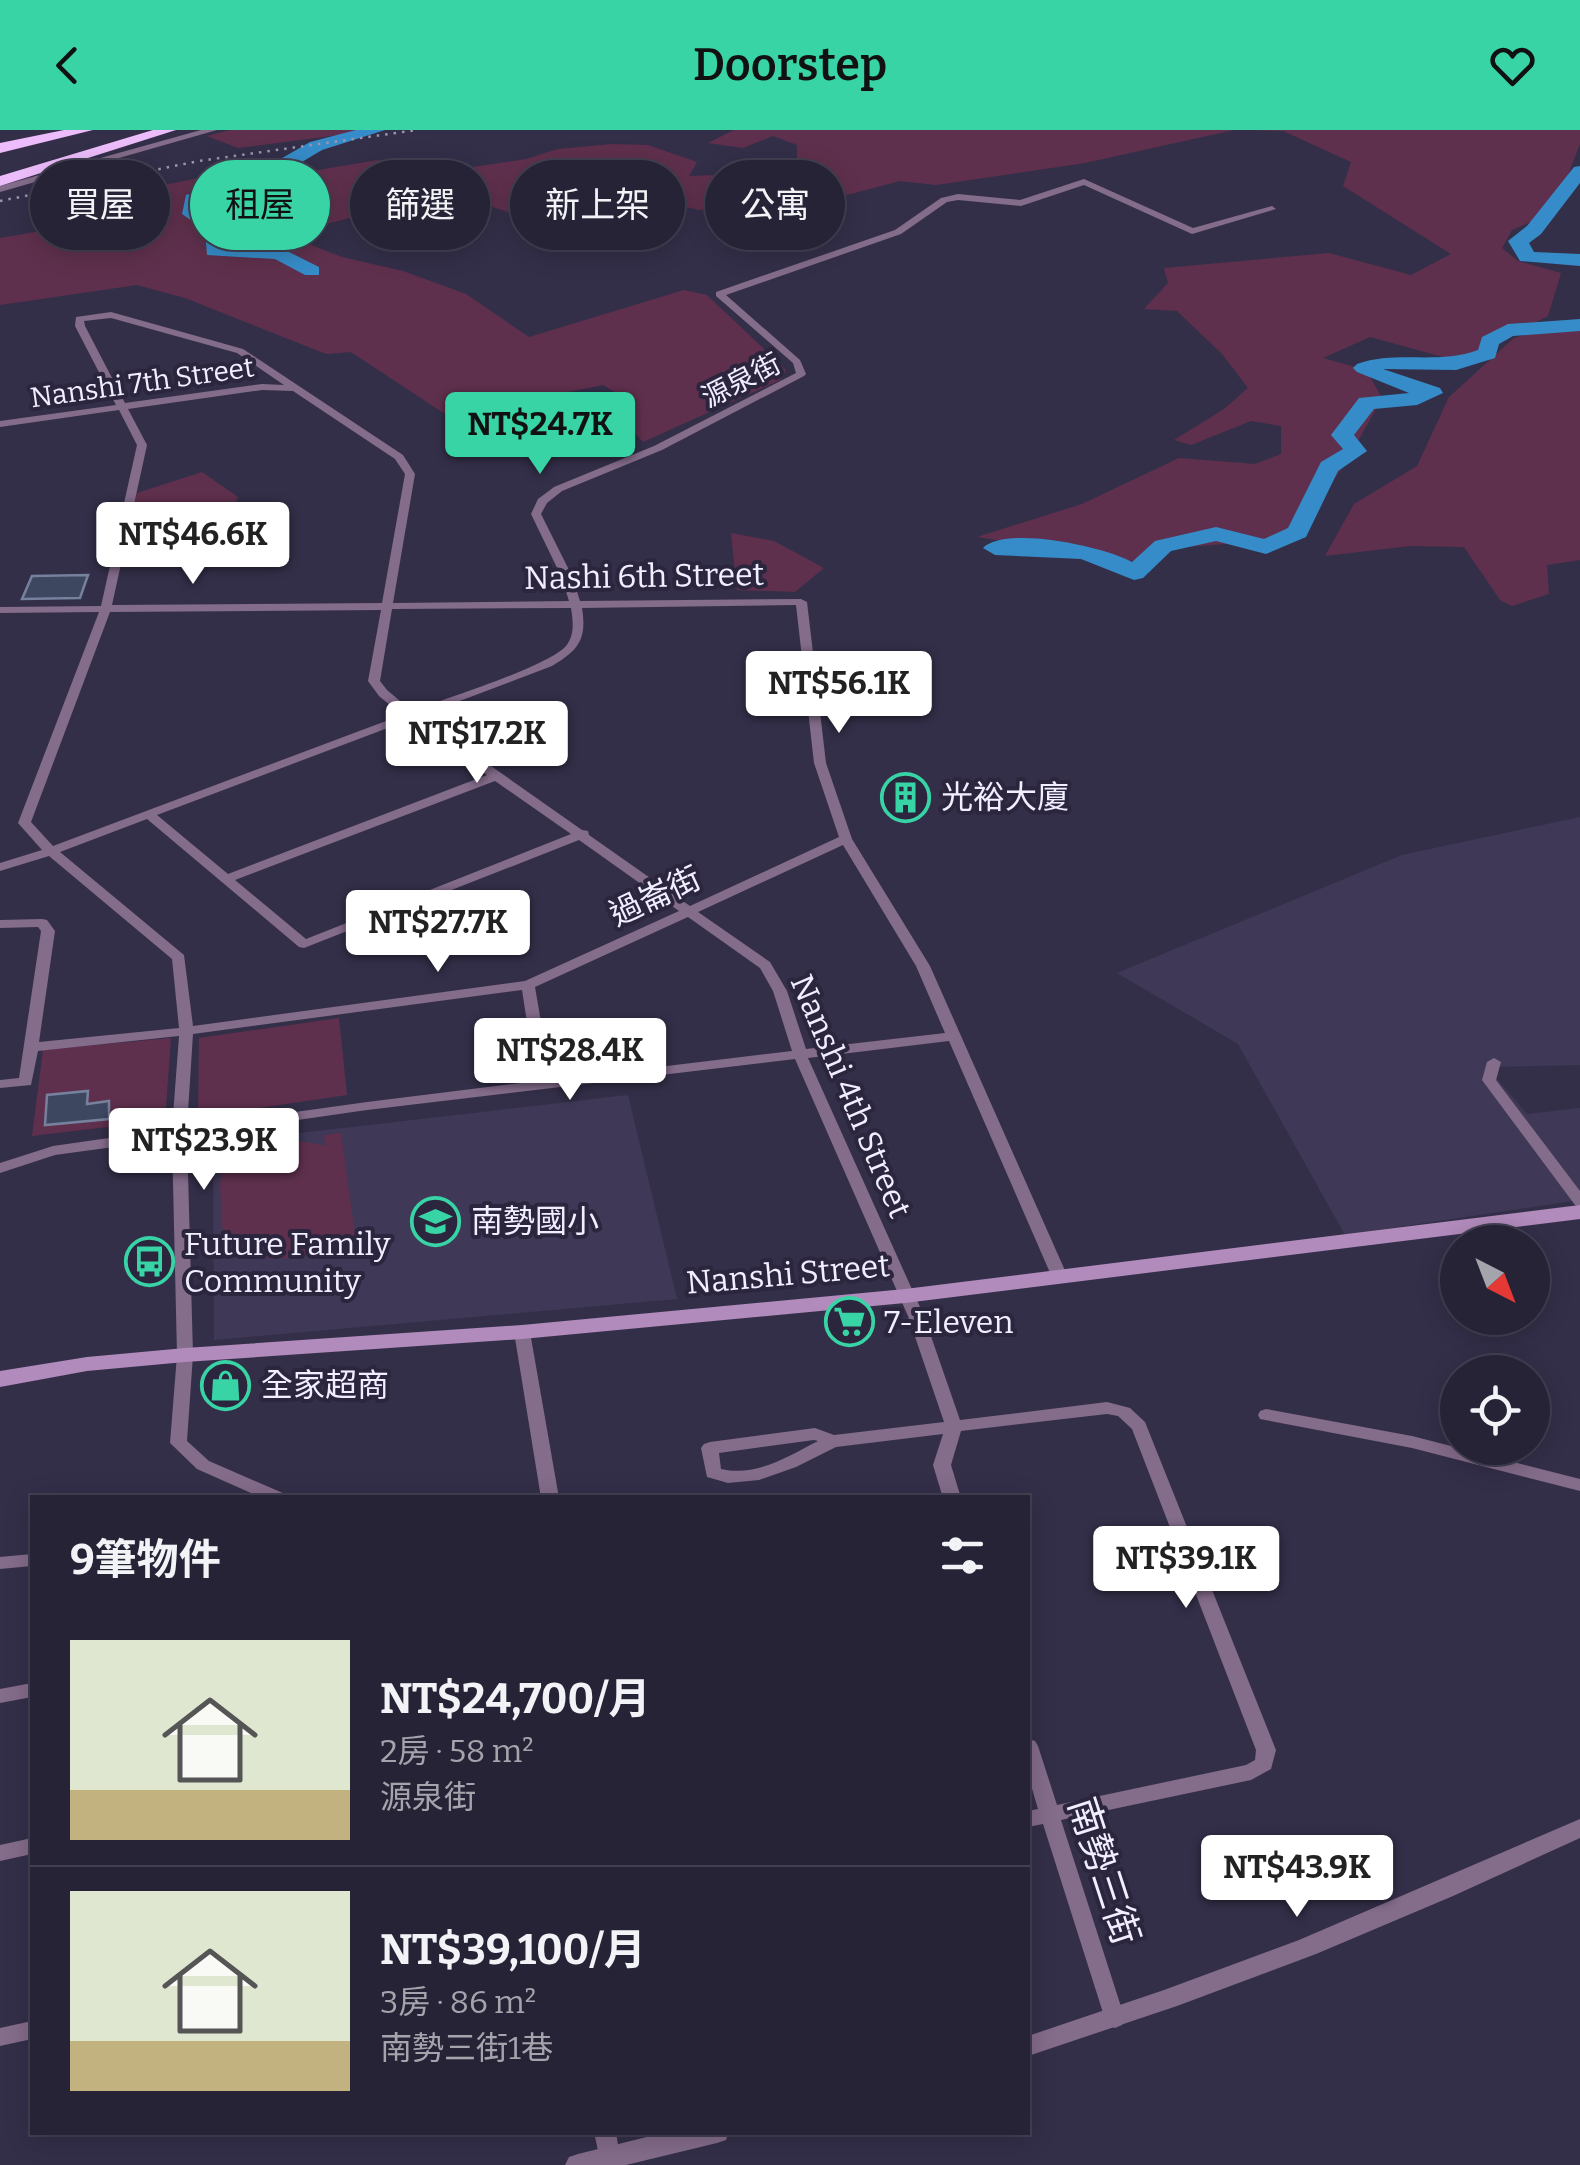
<!DOCTYPE html>
<html lang="zh-TW">
<meta charset="utf-8">
<style>
:root{--surface:#272337;--page:#2f2b3f;--text:#f1f3f6;--muted:#a4a4ad;--line:#434052;--accent:#38d4a6}
body{margin:0;font-family:Bitter,"Noto Sans TC",serif;background:var(--page);color:var(--text);height:100vh;display:flex;flex-direction:column;font-size:38px;white-space:nowrap}
*{box-sizing:border-box;margin:0}
p{font-size:32px;color:var(--muted)}
.icon{flex:none;width:55px;height:55px;fill:none;stroke:currentColor;stroke-width:2;stroke-linecap:round;stroke-linejoin:round}
.map{position:relative;flex:1;overflow:hidden}
.side{position:absolute;left:30px;top:1365px;width:1000px;height:640px;display:flex;flex-direction:column;background:var(--surface);border-radius:0px;box-shadow:0 5px 25px #0003,0 0 0 2px var(--line)}
.side>*{flex:none}
.banner{position:absolute;left:30px;top:30px;width:1000px;height:90px;display:flex;gap:20px}
.needle{width:65px;rotate:138deg}
.tools{position:absolute;left:1440px;top:1095px;display:grid;gap:20px}
.tools a{display:grid;place-items:center;width:110px;height:110px;border-radius:50%;background:var(--surface);box-shadow:0 5px 25px #0003,0 0 0 2px var(--line);font-size:50px}
.price{position:absolute;translate:-50% -85px;padding:0 22px;border-radius:10px;background:#fff;color:#222;font-size:32px;line-height:65px;filter:drop-shadow(0 2px 5px #0008)}
.price::after{content:'';position:absolute;left:50%;top:60px;width:30px;height:22px;margin-left:-15px;background:inherit;clip-path:polygon(0 0,100% 0,50% 100%)}
.price.active{background:var(--accent);color:#111}
ul{padding:0;list-style:none}
li{display:flex;align-items:center;gap:30px;height:250px;padding:0 40px}
li+li{border-top:2px solid var(--line)}
li span{display:grid;place-items:center;flex:none;width:280px;height:200px;border-radius:0px;color:#555}
li>.icon{margin-inline-start:auto}
span .icon{width:120px;height:120px;fill:#fffc;stroke-width:1}
li b{font-size:42px}
h2{display:flex;justify-content:space-between;align-items:center;height:120px;padding:0 40px;font-size:42px}
.chip{padding:0 35px;border-radius:45px;background:var(--surface);box-shadow:0 5px 25px #0003,0 0 0 2px var(--line);font-size:35px;line-height:90px}
.chip.active{background:var(--accent);color:#111}
header{display:flex;justify-content:space-between;align-items:center;height:130px;padding:0 40px;background:var(--accent);color:#111;font-size:45px;font-weight:600}
.map>svg:first-child{display:block}
</style>
<header><svg class="icon" aria-label="back" viewBox="0 0 24 24"><path d="M15 5l-7 7 7 7"/></svg>Doorstep<svg class="icon" aria-label="heart" viewBox="0 0 24 24"><path d="M12 20l-8-8c-3-5 5-10 8-4 3-6 11-1 8 4z"/></svg></header>
<div class="map">
<svg width="1580" height="2035" viewBox="0 0 1580 2035">
<rect width="100%" height="100%" fill="#342f49"/>
<path fill="#3f3857" d="M1580,687V935L1487,937L1527,984L1580,978V1070L1345,1105L1238,914L1117,843L1402,725Z
M628,965L677,1169L214,1210L213,1013Z"/>
<path fill="#5f304d" d="M230,0H378L238,18L207,6Z
M734,0H1234L1085,33L936,55L900,51L813,74L698,80L628,61L556,78L567,87L544,94L447,62L327,94L290,67L223,100L232,110L301,111L342,127L403,141L466,164L529,207L684,160L707,165L786,240L780,250L643,312L610,276L619,265L603,255L448,286L351,222L326,224L185,168L137,155L0,175V108L77,95L116,106L157,81L144,59L279,32L300,43L378,30L410,42L453,40L526,29L558,19L612,14L648,15L697,32L689,46L797,42V15L773,6L743,18L708,13Z
M1252,0H1580V14L1554,82L1512,100L1502,118L1518,131L1561,143L1548,186L1458,231L1370,207L1323,228L1366,240L1382,268L1348,329L1305,392L1262,411L1173,418L1147,433L977,407L1082,374L1179,328L1255,334L1281,324V296L1251,291L1191,315L1174,310L1224,279L1248,258L1222,224L1177,181L1144,179L1168,153L1164,138L1329,123L1411,145L1451,124L1343,56L1351,32L1283,1Z
M1570,192L1580,194V430L1547,435L1549,464L1512,476L1500,470L1464,417L1410,416L1325,426L1354,374L1417,336L1449,267L1514,208Z
M202,342L238,367L226,399L125,402L137,363Z
M731,403L774,411L824,438L795,462L737,460Z
M339,888L347,965L198,987L199,908Z
M171,908L165,990L32,1006L43,920Z
M341,1003L357,1119L339,1122L337,1110C308,1131 247,1141 225,1104C220,1095 222,1084 221,1074C221,1064 219,1053 222,1044C233,1007 297,1008 325,1016L324,1005Z"/>
<g fill="none" stroke-linecap="round" stroke-linejoin="round">
<path fill="#368cc8" fill-rule="evenodd" d="M356,0H385L322,20L265,54L202,72L201,82L224,97L225,116L279,117L319,137V145H305L275,129L207,125L205,100L182,84L186,65L251,46L310,12Z
M1580,36V53L1541,104L1529,113L1534,122L1580,124V136L1520,131L1508,111L1527,96L1574,37Z
M1580,189V201L1513,206L1499,214L1495,228L1456,240L1383,239L1440,258L1443,263L1417,275L1374,279L1354,305L1367,321L1338,341L1306,407L1266,424L1216,411L1171,421L1143,448L1134,450L1081,429L995,425L983,418C1006,395 1105,417 1132,432L1155,411L1216,397L1264,409L1288,398L1321,332L1343,319L1331,305L1359,268L1409,263L1357,242L1353,238L1357,234C1397,220 1438,235 1478,220L1482,207L1508,194Z"/>
</g>
<path fill="#3d4760" stroke="#76819e" stroke-width="2.5" d="M88,445L80,468L22,469L32,446Z
M888,655H924L926,676L898,678Z
M88,961L87,974L109,971V989L45,995L47,965Z"/>
<g fill="none" stroke-linecap="round" stroke-linejoin="round">
<path fill="#846c8b" fill-rule="evenodd" d="M1084,49L1193,98L1272,76L1276,79L1192,104L1084,55L1021,76L958,70L947,72L901,104L726,165L800,230L806,244L804,246L662,320L562,361L547,373L541,384L572,446L580,471L801,469L807,472L826,633L852,709L930,836L1067,1145L1065,1149H1053L1051,1145L949,911L808,928L924,1186L960,1290L1107,1272L1130,1278L1145,1292L1276,1620L1271,1639L1251,1650L1061,1690L1125,1889L1122,1895L1115,1898L1108,1895L1105,1889L1043,1694L1028,1697V1681L1038,1679L1028,1645V1609L1035,1611L1038,1616L1057,1675L1246,1635L1255,1630L1256,1620L1132,1299L1118,1286L1107,1284L961,1301L951,1335L961,1368H943L933,1335L943,1304L836,1317L796,1337L759,1350L728,1353L707,1347L701,1318L704,1314L710,1312L815,1298L834,1305L944,1292L908,1186L795,929L367,980L187,1006L193,1225L187,1311L209,1331L285,1364L287,1368H262L197,1339L170,1313L177,1225L172,1009L55,1025L0,1043V1033L53,1016L172,999L179,906L38,921L31,955L0,958V950L19,948L41,801L38,797L0,798V790L42,789L47,790L55,801L39,912L179,898L172,829L49,726L0,741V733L42,720L18,693L99,482L0,483V477L101,476L137,315L119,280L0,297V291L116,275L75,196L76,187L111,182L243,219L403,325L415,344L393,473L569,471L561,446L531,384L538,369L554,357L654,316L796,243L793,233L716,166V162L895,100L941,68L958,64L1020,70ZM111,188L237,223L284,255L262,254L125,273L85,196L84,191ZM262,260L293,261L395,329L405,344L382,473L112,475L147,315L128,279ZM796,475L814,633L839,707L690,776L589,705L588,701L582,700L420,586L552,536C579,520 587,509 582,478ZM571,478C573,491 575,505 566,516C547,537 444,569 412,581L387,560L380,551L392,479ZM381,480L368,551L379,566L402,585L53,716L31,692L110,482ZM409,590L487,645L228,744L157,685ZM495,651L571,704L306,809L235,750ZM147,689L299,817L304,818L579,710L679,781L525,851L193,896L184,825L60,722ZM843,715L916,836L945,903L806,919L787,861L770,832L698,782ZM688,787L760,838L773,861L792,921L551,950L535,857ZM522,860L536,951L367,972L187,997L193,904ZM814,1310L818,1311C787,1327 756,1347 721,1339L719,1323Z
M1494,928L1501,932L1496,950L1580,1061V1077L1575,1075L1482,950L1487,932Z
M522,1197L530,1202L559,1368H541L514,1202Z
M1266,1279L1412,1306L1580,1349V1361L1412,1318L1260,1289L1258,1285L1260,1281Z
M32,1424V1436L0,1439V1427Z
M32,1553V1567L0,1573V1559Z
M32,1708V1724L0,1731V1715Z
M32,1891V1909L0,1916V1898Z
M594,2002H616L620,2028L617,2035H601Z"/>
<path fill="#846c8b" fill-rule="evenodd" d="M201,0H217L0,62V56Z
M1580,1689V1708L1453,1766L1316,1824L1177,1876L1028,1926V1906L1164,1860L1299,1810Z
M667,2002H729L726,2010L717,2013L626,2035H565L569,2027L578,2024Z"/>
<path fill="#b18bbc" fill-rule="evenodd" d="M1580,1075V1089L905,1173L522,1209L185,1232L87,1241L0,1257V1241L87,1227L185,1218L522,1195L905,1159Z"/>
<path fill="#edbdfb" fill-rule="evenodd" d="M64,0H93L0,23V13Z
M153,0H176L0,56V46Z"/>
<path stroke="#9a96ab" stroke-width="2.5" stroke-dasharray="2.5 6" stroke-linecap="butt" d="M0,71L199,31L417,0"/>
</g>
<defs>
<symbol id="building-ring" viewBox="-11 -11 22 22"><circle r="9.5" fill="#2b253e" stroke="#38d4a6" stroke-width="1.5"/><path d="M-4-6H4V6H1V3H-1V6H-4ZM-2.5-4.3h1.7v1.8h-1.7ZM.8-4.3h1.7v1.8H.8ZM-2.5-1h1.7V.8h-1.7ZM.8-1h1.7V.8H.8Z" fill="#38d4a6"/></symbol>
<symbol id="school-ring" viewBox="-11 -11 22 22"><circle r="9.5" fill="#2b253e" stroke="#38d4a6" stroke-width="1.5"/><path d="M0-5L7-2L0 1L-7-2ZM-4 1L0 2.5L4 1V4Q0 6-4 4Z" fill="#38d4a6"/></symbol>
<symbol id="bus-ring" viewBox="-11 -11 22 22"><circle r="9.5" fill="#2b253e" stroke="#38d4a6" stroke-width="1.5"/><path d="M-5-6H5V4H4V6H2V4H-2V6H-4V4H-5ZM-3.5-4V0h7V-4ZM-3.5 1.2v1.5H-2V1.2ZM2 1.2v1.5H3.5V1.2Z" fill="#38d4a6"/></symbol>
<symbol id="supermarket-ring" viewBox="-11 -11 22 22"><circle r="9.5" fill="#2b253e" stroke="#38d4a6" stroke-width="1.5"/><path d="M-6-5.5h2.5l.6 2H6L4.5 2H-2.5L-4.4-4H-6ZM-1.5 3.2a1.3 1.3 0 1 0 .1 0ZM3 3.2a1.3 1.3 0 1 0 .1 0Z" fill="#38d4a6"/></symbol>
<symbol id="shop-ring" viewBox="-11 -11 22 22"><circle r="9.5" fill="#2b253e" stroke="#38d4a6" stroke-width="1.5"/><path d="M-5-2.5h2.3a2.7 3.5 0 0 1 5.4 0H5L5.5 6h-11ZM-1.5-2.5h3a1.5 2.3 0 0 0-3 0Z" fill="#38d4a6"/></symbol>
</defs>
<g fill-rule="evenodd">
<use href="#building-ring" x="878" y="640" width="55" height="55"/>
<use href="#school-ring" x="408" y="1064" width="55" height="55"/>
<use href="#bus-ring" x="122" y="1104" width="55" height="55"/>
<use href="#supermarket-ring" x="822" y="1164" width="55" height="55"/>
<use href="#shop-ring" x="198" y="1228" width="55" height="55"/>
</g>
<g text-anchor="middle" stroke-width="8" stroke-linejoin="round" paint-order="stroke">
<g font-size="28" fill="#f1eeff" stroke="#2b253e">
<text transform="translate(741 250) rotate(-27)" y="10">源泉街</text>
<text transform="translate(142 252) rotate(-8)" y="10">Nanshi 7th Street</text>
</g>
<g font-size="32" fill="#f1eeff" stroke="#2b253e">
<text transform="translate(644 446) rotate(-1)" y="11">Nashi 6th Street</text>
<text transform="translate(655 766) rotate(-25)" y="11">過崙街</text>
<text transform="translate(851 966) rotate(67)" y="11">Nanshi 4th Street</text>
<text transform="translate(788 1144) rotate(-5)" y="11">Nanshi Street</text>
</g>
<g font-size="32" fill="#f1eeff" stroke="#2b253e" text-anchor="start">
<text x="941" y="678">光裕大廈</text>
<text x="471" y="1102">南勢國小</text>
<text x="184" y="1125">Future Family<tspan x="184" dy="37">Community</tspan></text>
<text x="884" y="1203">7-Eleven</text>
<text x="261" y="1266">全家超商</text>
</g>
<g font-size="38" fill="#f1eeff" stroke="#2b253e">
<text transform="translate(1104 1741) rotate(72)" y="13">南勢三街</text>
</g>
</g>
</svg>
<div class="tools">
<a><svg class="needle" viewBox="-14 -14 28 28"><path d="M0-13l5 13h-10z" fill="#e53935"/><path d="M0 13l5-13h-10z" fill="#a4a4ad"/></svg></a>
<a><svg class="icon" aria-label="locate" viewBox="0 0 24 24"><circle cx="12" cy="12" r="6"/><path d="M12 2v4M12 18v4M2 12h4M18 12h4"/></svg></a>
</div>
<b class="price active" style="left:540px;top:347px">NT$24.7K</b>
<b class="price" style="left:193px;top:457px">NT$46.6K</b>
<b class="price" style="left:839px;top:606px">NT$56.1K</b>
<b class="price" style="left:477px;top:656px">NT$17.2K</b>
<b class="price" style="left:438px;top:845px">NT$27.7K</b>
<b class="price" style="left:570px;top:973px">NT$28.4K</b>
<b class="price" style="left:204px;top:1063px">NT$23.9K</b>
<b class="price" style="left:1186px;top:1481px">NT$39.1K</b>
<b class="price" style="left:1297px;top:1790px">NT$43.9K</b>
<div class="banner">
<a class="chip">買屋</a>
<a class="chip active">租屋</a>
<a class="chip">篩選</a>
<a class="chip">新上架</a>
<a class="chip">公寓</a>
</div>
<section class="side">
<h2>9筆物件<svg class="icon" aria-label="filters" viewBox="0 0 24 24"><path d="M4 7h16M4 17h16"/><circle cx="9" cy="7" r="2"/><circle cx="15" cy="17" r="2"/></svg></h2>
<ul>
<li><span style="background:linear-gradient(#dfe7d0 75%,#c2b280 0)"><svg class="icon" aria-label="home" viewBox="0 0 24 24"><path d="M3 11l9-7 9 7M6 9v11h12V9"/></svg></span><div><b>NT$24,700/月</b><p>2房 · 58 m²</p><p>源泉街</p></div></li>
<li><span style="background:linear-gradient(#dfe7d0 75%,#c2b280 0)"><svg class="icon" aria-label="home" viewBox="0 0 24 24"><path d="M3 11l9-7 9 7M6 9v11h12V9"/></svg></span><div><b>NT$39,100/月</b><p>3房 · 86 m²</p><p>南勢三街1巷</p></div></li>
</ul>
</section>
</div>
